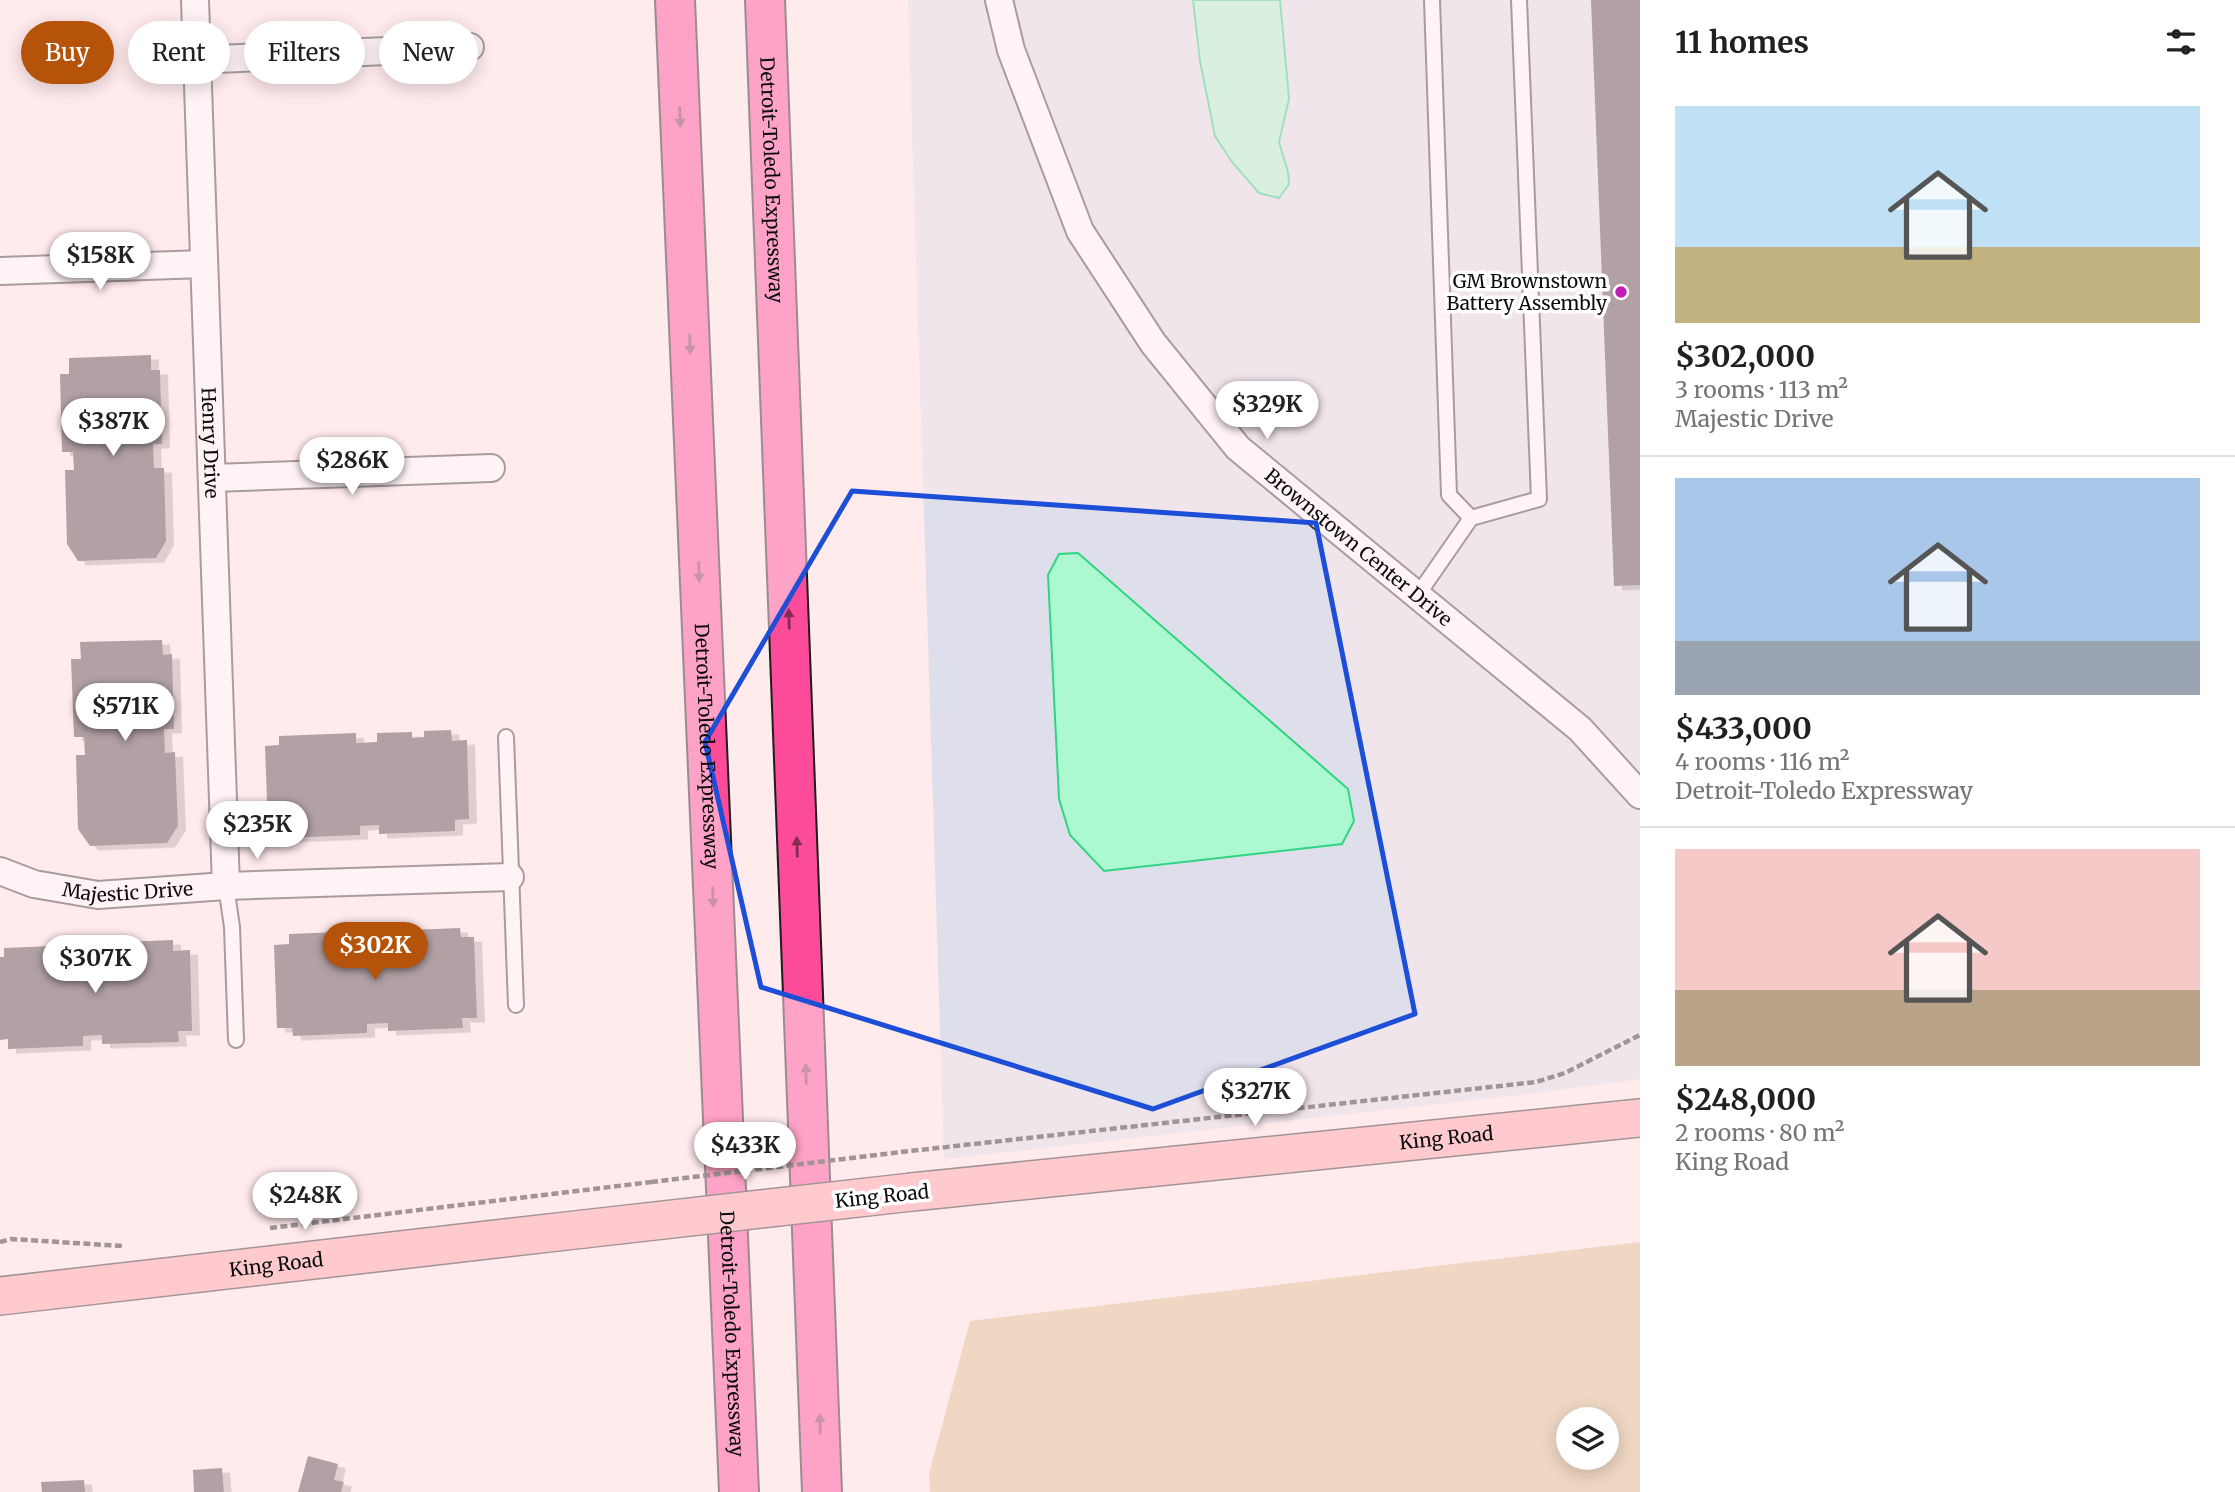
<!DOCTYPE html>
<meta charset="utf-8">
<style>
:root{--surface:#fff;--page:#f6f6f6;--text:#202124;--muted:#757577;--line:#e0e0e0;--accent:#b45309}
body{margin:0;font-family:Merriweather,serif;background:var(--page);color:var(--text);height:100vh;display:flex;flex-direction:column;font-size:26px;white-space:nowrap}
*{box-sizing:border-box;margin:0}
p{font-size:23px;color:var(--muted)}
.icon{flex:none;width:38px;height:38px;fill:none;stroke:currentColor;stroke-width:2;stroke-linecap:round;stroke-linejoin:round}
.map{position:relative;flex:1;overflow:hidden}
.side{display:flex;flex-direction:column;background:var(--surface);width:595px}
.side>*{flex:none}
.banner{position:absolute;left:21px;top:21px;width:665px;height:63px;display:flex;gap:14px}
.tools{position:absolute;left:1556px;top:1407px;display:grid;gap:14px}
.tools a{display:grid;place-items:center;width:63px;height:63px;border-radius:50%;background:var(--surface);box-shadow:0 4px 18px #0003;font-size:35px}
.price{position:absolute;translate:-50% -60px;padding:0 16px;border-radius:24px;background:#fff;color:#222;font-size:23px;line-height:46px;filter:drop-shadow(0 2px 4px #0008)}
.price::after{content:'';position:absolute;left:50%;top:42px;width:21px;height:16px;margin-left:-10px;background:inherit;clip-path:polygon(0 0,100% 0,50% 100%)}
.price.active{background:var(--accent);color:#fff}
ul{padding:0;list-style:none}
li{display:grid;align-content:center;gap:14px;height:371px;padding:0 35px}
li+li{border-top:2px solid var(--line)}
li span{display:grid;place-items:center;height:217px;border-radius:0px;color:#555}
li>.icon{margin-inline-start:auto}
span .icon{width:126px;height:126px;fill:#fffc;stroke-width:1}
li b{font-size:30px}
h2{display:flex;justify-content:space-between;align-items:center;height:84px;padding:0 35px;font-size:30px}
.tag{padding:0 24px;border-radius:32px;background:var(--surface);box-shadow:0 4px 18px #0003;font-size:24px;line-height:63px}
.tag.active{background:var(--accent);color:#fff}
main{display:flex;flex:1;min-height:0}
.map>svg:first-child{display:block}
</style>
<main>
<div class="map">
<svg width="1640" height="1492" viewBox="0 0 1640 1492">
<defs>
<filter id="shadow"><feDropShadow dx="8" dy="4.5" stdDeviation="0" flood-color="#0004"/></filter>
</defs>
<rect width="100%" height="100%" fill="#ffeaec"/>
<path fill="#dfdfeb" d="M908,0H1640V1079L1528,1094L944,1159Z"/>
<path fill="#dcc291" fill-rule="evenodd" d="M1640,1242V1492H930L929,1474L970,1321ZM1568,1419H1606V1458H1568Z"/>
<path fill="#acf9d1" stroke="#30d482" stroke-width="2" d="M1193,0H1280L1289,99L1279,142L1288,172L1289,184L1279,198L1259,193L1232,162L1215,136L1200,61Z
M1078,553L1348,789L1354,821L1342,844L1104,871L1070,835L1059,799L1048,575L1059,554Z"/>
<path fill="#55484e" filter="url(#shadow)" d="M1591,0H1640V585L1614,586Z
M151,355V370H160L162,444H153L154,468H164L166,541L156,558L78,561L67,544L65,470H74L73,452H62L60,374H69V358Z
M162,640L163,655L172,654L174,729H164L165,753L175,752L178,826L167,843L90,846L78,829L76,755H85L84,737H74L71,659H81L80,642Z
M451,730L452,741L467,740L469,819L455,820V831L379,834V825L360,826V835L284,838V827L268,828L265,746L279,745V736L356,733V743L377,742V733L412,732V738L424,737V731Z
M460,928L461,937H474L477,1018H462L463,1028L388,1031V1023L367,1024V1033L293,1036L292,1028H277L274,945L289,944V934L364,931V942L385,941L384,931Z
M173,940V951L190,950L192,1031H178L179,1042L102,1044V1035L83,1036V1046L8,1049V1039L0,1040V957H4V948L78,945V954L100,953V943Z
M308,1456L338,1464L334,1480L344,1482L341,1492H298Z
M222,1468L224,1492H194L193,1470Z
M84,1480L85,1492H42L41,1482Z"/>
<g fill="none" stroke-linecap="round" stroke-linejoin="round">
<defs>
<path id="service" d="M1432,0L1449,495L1471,518
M1417,596L1471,518L1539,499L1519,0
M506,737L516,1005
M226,886L232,927L236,1040"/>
<g id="minor">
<path id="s1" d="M195,0L226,886"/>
<path id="s2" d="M999,0L1011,50L1080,231L1153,343L1238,448L1580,729L1640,795"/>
<path d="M197,60L470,47"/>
<path d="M0,271L204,264"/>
<path d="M212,478L491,468"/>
<path id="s3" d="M0,871L34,884L98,895L226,886L510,877"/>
</g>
<g id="secondary">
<path id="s4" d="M912,1192L1640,1118"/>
<path id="s5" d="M0,1296L584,1229"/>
</g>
<g id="motorway">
<path id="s6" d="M675,0L739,1492"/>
<path id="s7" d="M765,0L822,1492"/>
</g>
</defs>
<use href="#service" stroke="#3f3f3f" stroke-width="18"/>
<use href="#minor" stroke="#3f3f3f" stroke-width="30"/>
<use href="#secondary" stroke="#2e2e2e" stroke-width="40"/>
<use href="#motorway" stroke="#1d1d1d" stroke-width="42"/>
<path stroke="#2e2e2e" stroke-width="4.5" stroke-dasharray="7 3.5" stroke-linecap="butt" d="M901,1152L1536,1082L1565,1073L1640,1035
M270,1228L651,1182
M0,1242L11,1239L122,1246"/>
<use href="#service" stroke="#fff" stroke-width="14"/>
<use href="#minor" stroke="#fff" stroke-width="26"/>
<use href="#secondary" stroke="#ffa5a6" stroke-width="37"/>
<use href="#motorway" stroke="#fc4c99" stroke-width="38"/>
<defs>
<path id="secondary-bridge" d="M584,1229L912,1192"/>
</defs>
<use href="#secondary-bridge" stroke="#2e2e2e" stroke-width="40" stroke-linecap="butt"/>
<path stroke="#2e2e2e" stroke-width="4.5" stroke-dasharray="7 3.5" stroke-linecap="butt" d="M651,1182L901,1152"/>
<use href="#secondary-bridge" stroke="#ffa5a6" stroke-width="37"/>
</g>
<defs><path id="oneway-solid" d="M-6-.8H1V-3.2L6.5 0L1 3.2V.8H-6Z" transform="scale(1.75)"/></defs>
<g fill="#842c52">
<use href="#oneway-solid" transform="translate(680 117) rotate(88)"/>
<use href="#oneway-solid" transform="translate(690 344) rotate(88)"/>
<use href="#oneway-solid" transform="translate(699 572) rotate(88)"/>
<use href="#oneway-solid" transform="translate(789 619) rotate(-92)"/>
<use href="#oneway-solid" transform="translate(797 847) rotate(-92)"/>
<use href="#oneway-solid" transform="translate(713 897) rotate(88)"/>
<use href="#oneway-solid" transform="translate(806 1074) rotate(-92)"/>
<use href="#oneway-solid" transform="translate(820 1424) rotate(-92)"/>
</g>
<path d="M0 0H1640V1492H0ZM852,491L1316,523L1415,1014L1153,1109L761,987L705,742Z" fill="#ffeaec" fill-opacity=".55" fill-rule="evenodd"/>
<path fill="none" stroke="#1d4ed8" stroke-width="5" stroke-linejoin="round" d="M852,491L1316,523L1415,1014L1153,1109L761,987L705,742Z"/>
<circle fill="#c21db9" stroke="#fff" stroke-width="2.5" cx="1621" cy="292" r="7"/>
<g text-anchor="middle" stroke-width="7" stroke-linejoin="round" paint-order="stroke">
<g font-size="19" fill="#0c0c0c" stroke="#fff">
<text dy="7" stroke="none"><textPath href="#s7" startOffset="180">Detroit-Toledo Expressway</textPath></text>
<text dy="7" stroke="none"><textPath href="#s1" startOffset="443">Henry Drive</textPath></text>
<text dy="7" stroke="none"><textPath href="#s2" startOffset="670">Brownstown Center Drive</textPath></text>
<text dy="7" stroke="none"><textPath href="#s6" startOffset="747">Detroit-Toledo Expressway</textPath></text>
<text dy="7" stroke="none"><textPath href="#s3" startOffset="131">Majestic Drive</textPath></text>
<text dy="7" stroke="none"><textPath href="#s4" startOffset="537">King Road</textPath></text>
<text transform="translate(882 1196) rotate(-6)" y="7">King Road</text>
<text dy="7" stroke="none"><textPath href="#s5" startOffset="278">King Road</textPath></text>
<text dy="7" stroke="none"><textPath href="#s6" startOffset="1335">Detroit-Toledo Expressway</textPath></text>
</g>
<g font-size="19" fill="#0c0c0c" stroke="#fff" text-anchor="end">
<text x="1607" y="288">GM Brownstown<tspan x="1607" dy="22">Battery Assembly</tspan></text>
</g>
</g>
</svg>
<div class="tools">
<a><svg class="icon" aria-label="layers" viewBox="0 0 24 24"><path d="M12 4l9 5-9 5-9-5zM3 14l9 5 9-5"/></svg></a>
</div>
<b class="price" style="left:100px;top:292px">$158K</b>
<b class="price" style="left:1267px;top:441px">$329K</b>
<b class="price" style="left:113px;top:458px">$387K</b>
<b class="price" style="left:352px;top:497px">$286K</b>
<b class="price" style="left:125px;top:743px">$571K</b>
<b class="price" style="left:257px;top:861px">$235K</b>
<b class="price active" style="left:375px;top:982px">$302K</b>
<b class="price" style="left:95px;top:995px">$307K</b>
<b class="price" style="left:1255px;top:1128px">$327K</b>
<b class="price" style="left:745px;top:1182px">$433K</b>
<b class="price" style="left:305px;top:1232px">$248K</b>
<div class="banner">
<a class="tag active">Buy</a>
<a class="tag">Rent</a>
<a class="tag">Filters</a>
<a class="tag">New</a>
</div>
</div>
<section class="side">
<h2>11 homes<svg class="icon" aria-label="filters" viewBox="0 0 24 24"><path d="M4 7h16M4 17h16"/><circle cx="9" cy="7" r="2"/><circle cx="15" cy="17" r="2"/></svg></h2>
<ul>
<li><span style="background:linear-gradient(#bfe0f5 65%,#c2b280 0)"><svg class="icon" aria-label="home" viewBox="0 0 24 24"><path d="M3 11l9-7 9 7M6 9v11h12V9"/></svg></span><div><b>$302,000</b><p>3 rooms · 113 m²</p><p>Majestic Drive</p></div></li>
<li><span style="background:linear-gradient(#a9c7e8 75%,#9aa5b1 0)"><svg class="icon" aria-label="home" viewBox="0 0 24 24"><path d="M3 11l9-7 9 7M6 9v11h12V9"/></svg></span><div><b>$433,000</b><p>4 rooms · 116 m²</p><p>Detroit-Toledo Expressway</p></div></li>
<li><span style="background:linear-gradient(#f6c9c9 65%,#b9a48a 0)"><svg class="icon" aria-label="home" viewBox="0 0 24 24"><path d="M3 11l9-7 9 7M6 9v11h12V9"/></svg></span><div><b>$248,000</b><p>2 rooms · 80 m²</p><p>King Road</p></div></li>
</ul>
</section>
</main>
